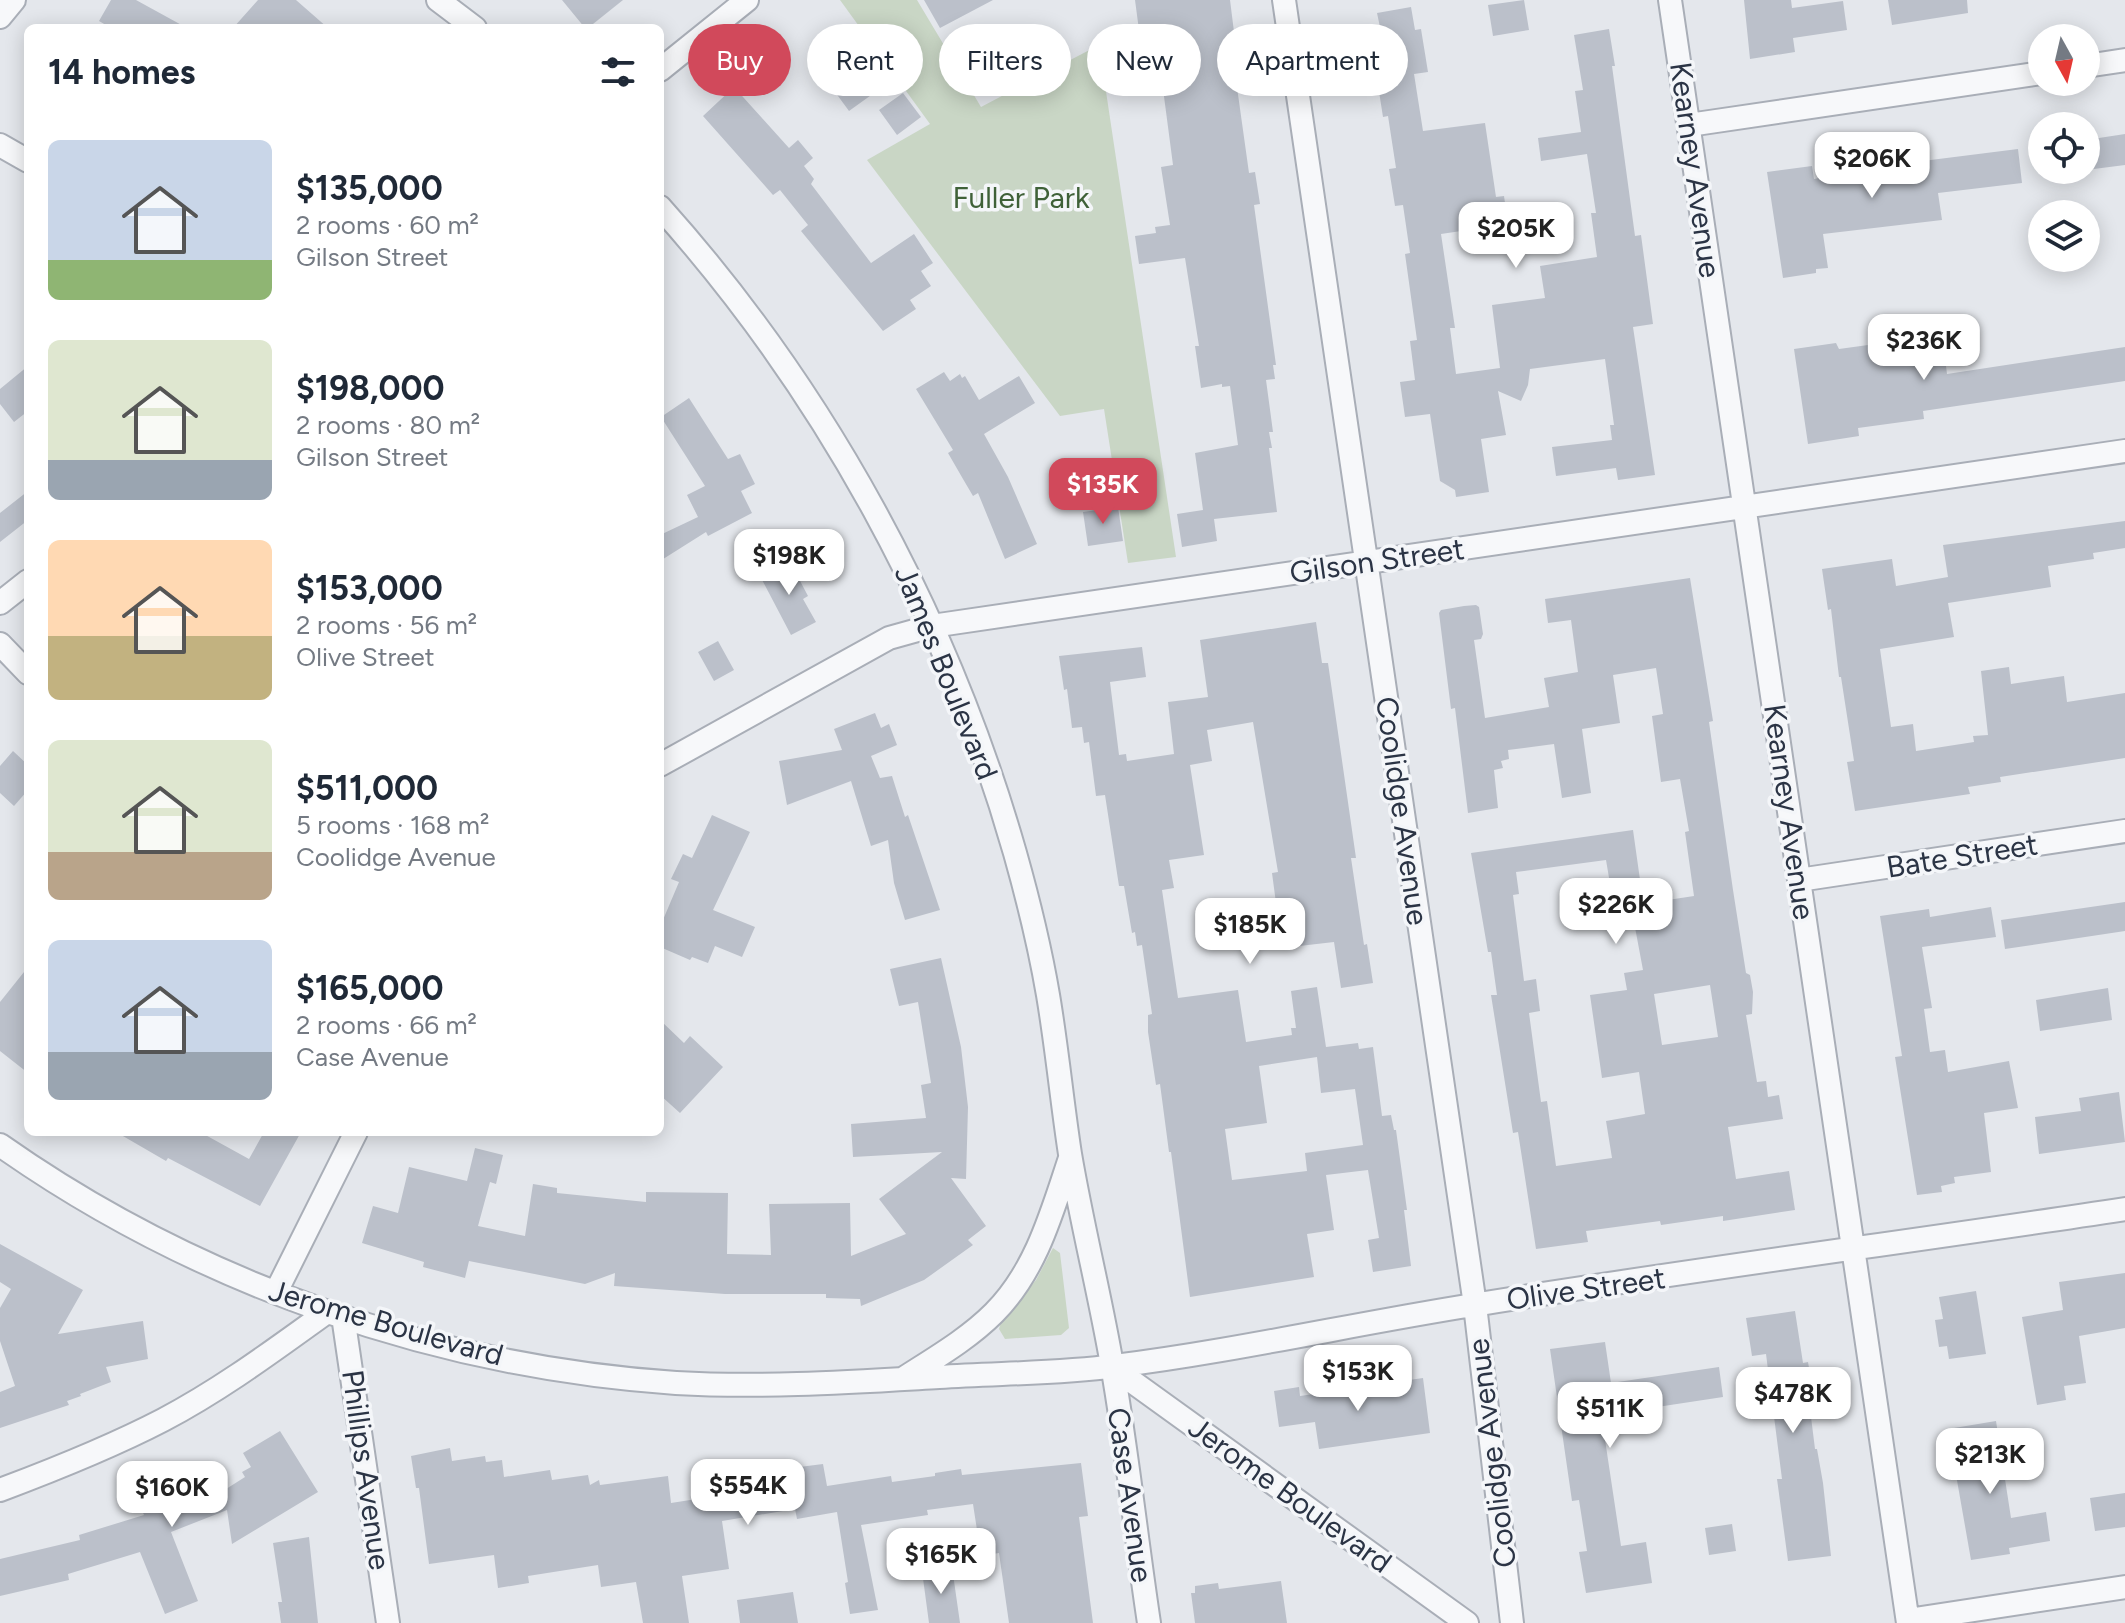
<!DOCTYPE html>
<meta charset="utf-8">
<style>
:root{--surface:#fff;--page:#f2f2f3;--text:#1f2937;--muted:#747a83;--accent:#d1495b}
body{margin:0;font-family:Figtree,sans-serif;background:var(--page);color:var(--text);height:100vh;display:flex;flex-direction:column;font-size:30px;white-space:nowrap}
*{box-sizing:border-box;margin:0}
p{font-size:26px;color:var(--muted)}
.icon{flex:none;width:44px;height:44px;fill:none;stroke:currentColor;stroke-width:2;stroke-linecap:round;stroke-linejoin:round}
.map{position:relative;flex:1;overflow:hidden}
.panel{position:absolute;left:24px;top:24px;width:640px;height:1112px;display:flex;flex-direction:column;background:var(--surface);border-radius:12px;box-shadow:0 4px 20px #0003}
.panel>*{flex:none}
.top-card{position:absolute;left:688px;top:24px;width:760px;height:72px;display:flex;gap:16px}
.needle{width:52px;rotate:172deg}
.controls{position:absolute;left:2028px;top:24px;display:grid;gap:16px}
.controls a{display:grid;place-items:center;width:72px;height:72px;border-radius:50%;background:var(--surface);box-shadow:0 4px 20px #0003;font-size:40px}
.price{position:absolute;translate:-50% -68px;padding:0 18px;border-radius:16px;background:#fff;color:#222;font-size:26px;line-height:52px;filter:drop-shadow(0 2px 4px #0008)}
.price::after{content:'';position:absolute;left:50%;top:48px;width:24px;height:18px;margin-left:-12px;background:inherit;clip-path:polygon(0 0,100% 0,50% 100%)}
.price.on{background:var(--accent);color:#fff}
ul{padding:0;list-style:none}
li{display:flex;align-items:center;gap:24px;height:200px;padding:0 24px}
li span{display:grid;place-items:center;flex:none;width:224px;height:160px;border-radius:12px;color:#555}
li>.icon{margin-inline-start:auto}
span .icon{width:96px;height:96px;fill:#fffc;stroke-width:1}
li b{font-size:34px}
h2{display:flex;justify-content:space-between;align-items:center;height:96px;padding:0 24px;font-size:34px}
.chip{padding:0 28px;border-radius:36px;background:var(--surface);box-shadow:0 4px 20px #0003;font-size:28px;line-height:72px}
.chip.on{background:var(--accent);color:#fff}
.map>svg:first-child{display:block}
</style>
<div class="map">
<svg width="2125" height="1623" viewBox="0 0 2125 1623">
<rect width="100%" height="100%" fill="#e4e7ec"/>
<path fill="#c9d6c5" d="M840,0H917L981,107L1099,45L1176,557L1128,563L1104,409L1060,416L867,160L930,124Z
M1053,1248L1060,1253L1069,1328L1061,1335L1005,1339L999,1329L1001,1322L1036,1280Z"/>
<path fill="#bbc0ca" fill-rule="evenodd" d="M111,0H136L187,28H111L99,21Z
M258,0H296L328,28H233Z
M562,0H623L588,28H585Z
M924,0H993L940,28Z
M1135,0H1230L1239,72L1235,73L1249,173L1255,172L1260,204L1254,205L1276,365H1273L1275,379L1266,380L1273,432H1269L1272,448H1269L1277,512L1214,519L1217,541L1182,547L1177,514L1203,510L1195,453L1238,445L1230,386L1222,387V384L1201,388L1195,346H1199L1185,258L1139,264L1135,236L1156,233L1155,227L1170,225L1161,167L1173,165L1160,66L1144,68Z
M1524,0L1529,30L1493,36L1488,5Z
M1744,0H1791L1792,8L1843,1L1847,30L1793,38L1795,52L1750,59Z
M1888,0H1967L1968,13L1892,25Z
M1411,7L1415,30L1421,29L1428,72L1414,74L1423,131L1485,123L1496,197L1504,196L1508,224L1441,234L1455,328H1450L1456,374L1500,368L1492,305L1545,298L1540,266L1597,257L1591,213H1596L1587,154L1541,161L1538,138L1581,132L1575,91L1583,90L1574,35L1609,29L1615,66H1612L1635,236L1641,235L1653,324L1633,327L1655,475L1618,480L1616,468L1556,476L1552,447L1612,440L1610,425H1614L1605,359L1530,369L1528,385L1521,401L1498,391L1506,435L1481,439L1489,492L1456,497L1455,490L1440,481L1430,414L1405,417L1400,382L1415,380L1410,341L1417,340L1405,254L1410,253L1403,205L1395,206L1389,169L1396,168L1388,116L1383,117L1370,34L1381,32L1377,13Z
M848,43L881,88L849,111L816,66Z
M734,87L789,148L798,140L813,158L804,166L814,179L811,184L871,263L914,234L933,263L921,271L931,286L910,300L916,309L883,331L801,231L808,225L780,190L773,195L703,116Z
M903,93L921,117L897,135L879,110Z
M2125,134V165L2086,170V140Z
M2018,149L2022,183L1938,193L1942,220L1823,234L1828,268L1816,269V273L1783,278L1767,172L1812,166L1814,179L1883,166Z
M1941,326L1947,374L2125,347V381L1923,411L1924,419L1858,428L1859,436L1808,444L1794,349L1836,343L1839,349L1919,338L1918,329Z
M28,366V411L14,422L0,404V389Z
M944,372L950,381L960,374L962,378L965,376L979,400L1019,376L1035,403L984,434L1008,477L1037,544L1005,559L978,493L973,496L963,479L948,453L953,450L916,389Z
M689,398L728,459L740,454L755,484L741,491L752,513L708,536L706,532L660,561V535L698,517L687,495L705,486L661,417Z
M28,491V520L0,542V513Z
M1118,507L1123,541L1088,546L1083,512Z
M2125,521V548L2093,553L2094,559L2048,566L2051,587L1948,603L1954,637L1880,649L1891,727L1913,724L1916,751L1974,742L1973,736L1988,735L1981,671L2009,667L2011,684L2064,676L2067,702L2125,693V758L2000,777L2001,782L1968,787L1970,794L1855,811L1847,762L1854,761L1841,677H1839L1831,609L1828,610L1822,569L1892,559L1896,586L1948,577L1943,545Z
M789,560L808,596L803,599L816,622L791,635L760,576Z
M1690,578L1713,721L1709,722L1733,890L1746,973L1750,975L1753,992L1752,1014L1746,1015L1757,1082L1766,1081L1768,1097L1779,1095L1783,1119L1728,1127L1736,1179L1789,1171L1795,1210L1723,1221V1216L1661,1225L1660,1221L1586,1231L1588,1242L1536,1249L1518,1132L1513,1133L1491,995H1497L1491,952H1488L1471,853L1633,830L1642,894L1646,893L1648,903L1694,896L1685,832L1689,831L1680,779L1661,782L1652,716L1663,714L1656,668L1613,675L1620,723L1582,729L1591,793L1562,798L1554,744L1508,750L1509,759L1501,761L1503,768L1494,770L1498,808L1468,813L1455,708L1451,709L1439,613L1441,610L1464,606L1476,605L1479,607L1483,634L1481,639L1474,640L1485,718L1549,707L1544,678L1578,672L1571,620L1548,623L1545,599ZM1606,860L1617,925L1634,922L1643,970L1624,973L1627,990L1590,995L1602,1078L1639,1072L1645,1114L1606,1121L1612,1158L1556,1166L1547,1101L1541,1102L1529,1013L1540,1011L1536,979L1524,981L1513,895L1519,894L1516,872ZM1710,985L1718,1037L1662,1045L1654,994Z
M1316,622L1322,663H1328L1356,858H1351L1364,945L1367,944L1373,983L1341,988L1334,942L1282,948L1272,873L1278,872L1253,722L1207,730L1212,761L1190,765L1204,855L1169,860L1174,888L1162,890L1178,998L1238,990L1246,1042L1292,1035L1291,1028H1296L1291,991L1317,987L1326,1047L1358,1043L1359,1049L1373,1047L1382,1116L1391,1115L1394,1130H1396L1407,1210H1404L1411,1266L1373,1272L1368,1240L1379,1238L1368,1170L1326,1175L1334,1230L1307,1234L1314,1277L1190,1297L1171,1152H1169L1160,1084L1156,1085L1148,1032V1015L1152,1014L1142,945L1137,946L1135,932L1132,933L1124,886H1119L1105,795L1096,796L1089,742L1084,743L1082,727L1072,728L1067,689L1064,690L1059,656L1142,647L1146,677L1110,682L1119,755L1126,754L1127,761L1174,754L1168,702L1208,697L1200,640ZM1317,1057L1321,1093L1355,1089L1363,1145L1305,1153L1307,1171L1232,1180L1225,1129L1267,1123L1259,1066Z
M718,641L734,670L714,681L698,652Z
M875,713L881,728L889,724L897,745L871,756L880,778L892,776L905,817L908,815L940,910L905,920L894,883L888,840L871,846L851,781L787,805L779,761L842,750L834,729Z
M13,751L28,765V790L14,806L0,793V766Z
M712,815L750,832L713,910L755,927L742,957L715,946L708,963L692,957L690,960L660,947V927L679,882L671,879L683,854L692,858Z
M2125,902V931L2005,949L2001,920Z
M1991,907L1996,937L1922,947L1932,1008L1924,1009L1930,1052L1945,1050L1948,1072L2009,1061L2018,1108L1984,1113L1991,1172L1954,1177L1955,1183L1941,1186L1942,1192L1917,1195L1895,1057L1902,1056L1880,916L1929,909L1930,917Z
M941,958L961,1047L968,1107L966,1179L951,1178L986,1226L968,1240L973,1245L924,1280L861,1306L860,1299L826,1298V1294H725L614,1286L615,1273L585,1284L469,1261L465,1278L423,1267L424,1262L362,1243L373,1206L398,1213L409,1167L467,1181L475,1148L503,1155L496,1184L490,1182L478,1226L525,1236L533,1184L557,1188V1193L646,1202V1192L728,1193L727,1254L771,1255L769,1204L850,1203L851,1256L906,1234L879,1199L942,1152L853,1157L851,1124L926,1118L921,1085L931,1083L918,1002L899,1006L890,969Z
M28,967V1073L0,1051V1002Z
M2108,988L2112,1020L2040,1031L2036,1000Z
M660,1020L684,1043L690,1036L723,1067L680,1113L660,1095Z
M2119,1092L2125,1142L2039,1154L2035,1117L2081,1111L2079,1098Z
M116,1132H200L249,1159L264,1132H301L260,1206L168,1158L166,1161Z
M0,1244L83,1290L58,1334L143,1321L148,1359L106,1367L111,1382L80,1394L81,1396L67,1401L69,1405L0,1428V1392L15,1386L0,1341V1308L11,1289L0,1282Z
M2125,1273V1328L2079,1336L2086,1383L2064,1386L2066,1400L2037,1405L2022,1317L2063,1310L2059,1282Z
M1976,1291L1986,1354L1949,1359L1947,1346L1939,1347L1935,1320L1943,1319L1939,1297Z
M1795,1311L1803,1363L1808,1362L1810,1374L1814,1401H1809L1815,1449H1817L1823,1483L1831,1556L1788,1561L1777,1479H1782L1766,1354L1752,1356L1746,1318Z
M1605,1342L1611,1383L1719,1367L1723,1397L1611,1414L1613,1431L1604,1433L1621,1546L1646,1542L1652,1583L1586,1593L1579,1552L1587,1551L1579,1500L1572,1501L1550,1349Z
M1423,1378L1430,1433L1319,1449L1315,1422L1279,1427L1274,1391L1299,1387L1300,1396Z
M1996,1421L2011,1518L2046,1512L2050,1541L2009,1548L2010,1554L1971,1560L1952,1452H1957L1954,1428Z
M280,1431L318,1492L232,1544L227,1510L171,1532L198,1601L165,1614L140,1552L68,1574L69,1580L0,1596V1559L80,1540L79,1535L144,1515L141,1508L184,1488L193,1510L245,1477L242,1472L251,1467L243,1453Z
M450,1448L452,1461L485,1456L486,1462L502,1460L504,1477L550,1470L552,1480L588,1475L590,1485L599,1480L600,1485L668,1476L671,1503L716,1496L713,1478L823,1464L827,1486L891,1476L892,1482L935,1476V1473L961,1469L962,1475L1081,1463L1088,1516L1079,1517L1093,1623H1009L999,1553L981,1556L973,1504L927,1510L928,1515L861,1525L878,1610L850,1614L845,1583L848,1582L837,1512L797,1519L795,1509L722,1521L729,1569L682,1576L689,1623H643L636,1582L601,1587L598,1565L528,1576L529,1583L498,1588L494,1555L429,1564L419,1488H416L411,1456Z
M2125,1493V1527L2095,1531L2090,1498Z
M1732,1524L1736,1551L1709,1555L1705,1528Z
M309,1537L318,1623H281L278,1602H282L273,1543Z
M952,1567L960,1623H929L922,1571Z
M1281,1581L1287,1623H1195L1191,1593H1195V1586L1218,1583L1219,1589Z
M793,1592L798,1623H740L737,1600Z"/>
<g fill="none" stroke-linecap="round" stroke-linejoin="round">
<defs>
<path id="minor" d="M438,0L475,28
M1284,0L1475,1305L1512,1623
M1670,0L1908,1623
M0,17L14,0
M2086,66L2125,60
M660,70L747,0
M1689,125L2042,73
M0,145L28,161
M660,207C825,391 947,615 1015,853C1028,899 1040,948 1048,995C1057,1048 1062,1102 1070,1154C1082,1225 1100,1295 1112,1365C1127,1450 1136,1537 1149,1623
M0,603L28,581
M0,644L28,673
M660,765L889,638L932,626L2125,451
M1799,880L2125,831
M0,1145C196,1283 436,1367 676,1383C764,1388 852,1382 939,1377C998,1373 1057,1374 1115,1366C1235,1351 1353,1324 1473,1305C1689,1270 1908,1242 2125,1209
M276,1292L356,1132
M343,1316L388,1623
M1112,1367L1467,1623
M904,1378C935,1358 968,1339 994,1313C1036,1271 1052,1212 1070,1158
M0,1490C56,1469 111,1447 163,1420C222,1389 274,1350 327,1312
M1908,1620L2125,1587"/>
</defs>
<use href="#minor" stroke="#a9aeb7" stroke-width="26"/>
<use href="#minor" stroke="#f7f8fa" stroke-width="22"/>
</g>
<g text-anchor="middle" stroke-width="7" stroke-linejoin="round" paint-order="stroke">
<g font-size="30" fill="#2b3445" stroke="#f4f6f9">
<text transform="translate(1695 170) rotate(82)" y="10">Kearney Avenue</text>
<text transform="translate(1377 561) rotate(-8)" y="10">Gilson Street</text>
<text transform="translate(946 673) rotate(68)" y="10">James Boulevard</text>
<text transform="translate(1402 811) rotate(82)" y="10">Coolidge Avenue</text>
<text transform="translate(1789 812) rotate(82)" y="10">Kearney Avenue</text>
<text transform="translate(1962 856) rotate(-9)" y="10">Bate Street</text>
<text transform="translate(1586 1289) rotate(-8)" y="10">Olive Street</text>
<text transform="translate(386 1323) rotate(16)" y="10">Jerome Boulevard</text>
<text transform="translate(1492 1453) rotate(-97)" y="10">Coolidge Avenue</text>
<text transform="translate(366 1470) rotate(82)" y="10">Phillips Avenue</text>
<text transform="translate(1130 1495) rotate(82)" y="10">Case Avenue</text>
<text transform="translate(1290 1495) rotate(36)" y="10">Jerome Boulevard</text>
</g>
<g font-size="30" fill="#3f6138" stroke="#f4f6f9">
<text x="1021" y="208">Fuller Park</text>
</g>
</g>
</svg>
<div class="controls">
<a><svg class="needle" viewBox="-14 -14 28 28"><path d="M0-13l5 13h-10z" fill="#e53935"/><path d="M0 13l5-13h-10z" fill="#747a83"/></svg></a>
<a><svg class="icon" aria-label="locate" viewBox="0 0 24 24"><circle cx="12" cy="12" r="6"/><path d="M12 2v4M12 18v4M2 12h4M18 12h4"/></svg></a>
<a><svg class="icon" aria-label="layers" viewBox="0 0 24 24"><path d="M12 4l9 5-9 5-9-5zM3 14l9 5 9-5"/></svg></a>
</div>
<b class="price" style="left:1872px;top:200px">$206K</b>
<b class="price" style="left:1516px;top:270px">$205K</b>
<b class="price" style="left:1924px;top:382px">$236K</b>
<b class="price on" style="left:1103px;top:526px">$135K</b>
<b class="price" style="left:789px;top:597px">$198K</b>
<b class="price" style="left:1616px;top:946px">$226K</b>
<b class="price" style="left:1250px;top:966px">$185K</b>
<b class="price" style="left:1358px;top:1413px">$153K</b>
<b class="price" style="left:1793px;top:1435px">$478K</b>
<b class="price" style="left:1610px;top:1450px">$511K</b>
<b class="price" style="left:1990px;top:1496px">$213K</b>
<b class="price" style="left:748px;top:1527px">$554K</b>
<b class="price" style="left:172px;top:1529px">$160K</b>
<b class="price" style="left:941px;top:1596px">$165K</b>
<div class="top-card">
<a class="chip on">Buy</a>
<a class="chip">Rent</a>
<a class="chip">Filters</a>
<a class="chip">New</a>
<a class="chip">Apartment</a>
</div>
<section class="panel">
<h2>14 homes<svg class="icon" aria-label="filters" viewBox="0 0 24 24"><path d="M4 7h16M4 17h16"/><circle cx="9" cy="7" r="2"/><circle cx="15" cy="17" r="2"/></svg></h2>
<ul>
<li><span style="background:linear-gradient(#c9d6e8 75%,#8fb573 0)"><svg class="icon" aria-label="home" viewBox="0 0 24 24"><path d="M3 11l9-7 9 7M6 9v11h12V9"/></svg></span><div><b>$135,000</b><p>2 rooms · 60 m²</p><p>Gilson Street</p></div></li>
<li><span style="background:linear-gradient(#dfe7d0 75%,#9aa5b1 0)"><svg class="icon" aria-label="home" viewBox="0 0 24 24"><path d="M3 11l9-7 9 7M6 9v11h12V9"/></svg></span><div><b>$198,000</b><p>2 rooms · 80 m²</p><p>Gilson Street</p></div></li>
<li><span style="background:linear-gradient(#ffd9b3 60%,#c2b280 0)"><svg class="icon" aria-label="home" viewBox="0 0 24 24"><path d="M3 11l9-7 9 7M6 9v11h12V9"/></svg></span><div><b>$153,000</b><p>2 rooms · 56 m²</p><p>Olive Street</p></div></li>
<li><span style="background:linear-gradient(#dfe7d0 70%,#b9a48a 0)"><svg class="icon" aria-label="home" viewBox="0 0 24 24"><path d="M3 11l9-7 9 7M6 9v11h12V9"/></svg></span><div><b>$511,000</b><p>5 rooms · 168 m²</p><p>Coolidge Avenue</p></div></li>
<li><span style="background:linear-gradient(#c9d6e8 70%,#9aa5b1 0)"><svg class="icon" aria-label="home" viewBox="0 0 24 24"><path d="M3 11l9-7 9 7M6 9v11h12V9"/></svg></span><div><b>$165,000</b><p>2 rooms · 66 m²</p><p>Case Avenue</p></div></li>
</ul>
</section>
</div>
